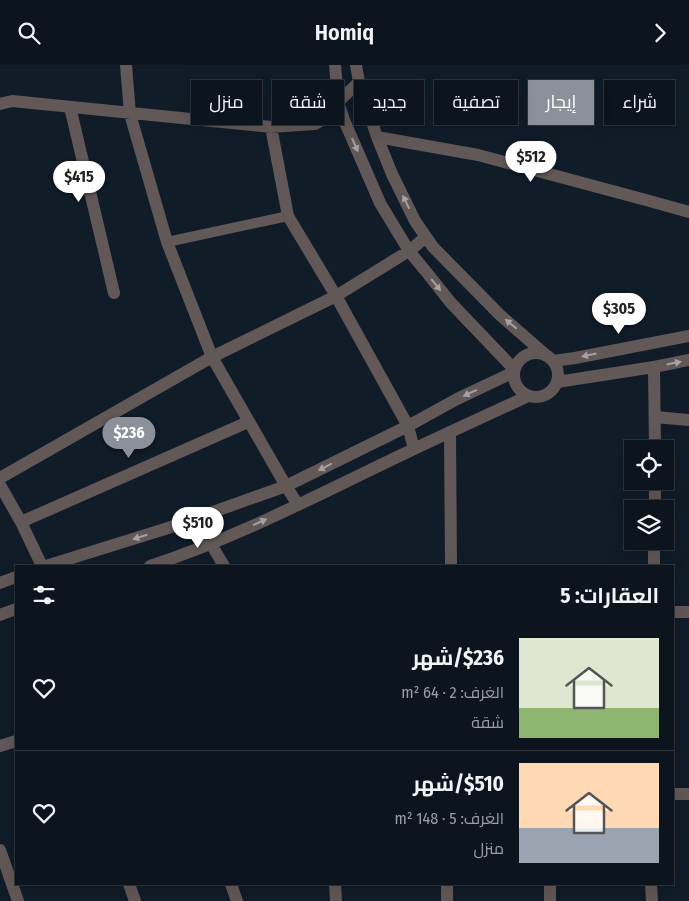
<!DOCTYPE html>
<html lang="ar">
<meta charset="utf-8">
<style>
:root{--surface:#0c151e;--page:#151e27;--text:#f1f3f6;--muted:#9a9fa4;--line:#2c343c;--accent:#8c9099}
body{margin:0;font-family:"Fira Sans Condensed",Cairo,sans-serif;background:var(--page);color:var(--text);direction:rtl;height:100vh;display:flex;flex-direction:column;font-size:19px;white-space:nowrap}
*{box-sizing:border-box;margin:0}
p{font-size:16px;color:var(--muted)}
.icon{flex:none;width:28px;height:28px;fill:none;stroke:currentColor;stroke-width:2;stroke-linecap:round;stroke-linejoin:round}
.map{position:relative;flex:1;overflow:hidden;direction:ltr}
.sheet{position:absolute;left:15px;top:500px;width:659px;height:320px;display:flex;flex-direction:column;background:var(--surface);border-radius:0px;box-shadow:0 5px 20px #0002,0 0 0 1px var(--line);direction:rtl}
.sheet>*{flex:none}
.top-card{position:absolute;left:15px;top:15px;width:660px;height:45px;direction:rtl;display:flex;gap:10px}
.fabs{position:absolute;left:624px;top:375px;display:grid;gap:10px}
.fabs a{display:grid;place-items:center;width:50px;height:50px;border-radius:0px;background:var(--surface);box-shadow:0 5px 20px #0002,0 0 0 1px var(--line);font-size:25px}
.price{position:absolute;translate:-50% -42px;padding:0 11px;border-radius:18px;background:#fff;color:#222;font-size:16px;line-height:32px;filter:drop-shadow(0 1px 2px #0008)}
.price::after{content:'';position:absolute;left:50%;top:30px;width:15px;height:11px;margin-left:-8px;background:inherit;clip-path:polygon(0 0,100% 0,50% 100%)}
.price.on{background:var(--accent);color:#fff}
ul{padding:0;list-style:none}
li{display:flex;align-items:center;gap:15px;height:125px;padding:0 15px}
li+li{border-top:1px solid var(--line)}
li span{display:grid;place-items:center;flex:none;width:140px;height:100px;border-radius:0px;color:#555}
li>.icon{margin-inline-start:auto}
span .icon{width:60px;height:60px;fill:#fffc;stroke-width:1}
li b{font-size:21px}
h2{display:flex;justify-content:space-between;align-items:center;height:60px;padding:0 15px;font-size:21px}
.tag{padding:0 18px;border-radius:0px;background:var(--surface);box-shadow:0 5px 20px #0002,0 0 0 1px var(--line);font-size:18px;line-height:45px}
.tag.on{background:var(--accent);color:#fff}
header{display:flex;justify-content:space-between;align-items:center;height:65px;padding:0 15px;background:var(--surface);font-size:22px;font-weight:600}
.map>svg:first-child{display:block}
</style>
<header><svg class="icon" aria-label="forward" viewBox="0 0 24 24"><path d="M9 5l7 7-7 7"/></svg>Homiq<svg class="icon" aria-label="search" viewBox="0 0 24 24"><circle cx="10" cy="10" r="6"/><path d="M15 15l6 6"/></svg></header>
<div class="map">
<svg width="689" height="836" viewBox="0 0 689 836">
<rect width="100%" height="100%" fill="#101c28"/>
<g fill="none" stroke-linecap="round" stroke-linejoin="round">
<path stroke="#625857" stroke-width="10" d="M167,177L288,151"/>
<path stroke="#625857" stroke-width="12" d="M126,0L130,49L167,177L212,292L286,421L298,440
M335,0L338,37L344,55L380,138L409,186L428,209L451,238L514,304
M356,0L359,17L377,72L392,109L415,156L433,182L500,250L547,291
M0,39L12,36L271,62L315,59L320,56L338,37L359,17
M70,42L114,228
M271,62L288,151L336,231L408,361L414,384
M377,72L478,90L646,135L689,147
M654,302L655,384
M655,352L689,355
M450,367L451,501
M0,413L212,292L336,231L409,186L426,172
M0,420L21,457L42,501
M655,444V416
M199,453L211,479L224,501
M21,457L248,357
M654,501V476
M672,547H689
M0,681L16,676
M672,729H689
M0,785L18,836
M129,819L135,836
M231,819L237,836
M335,819L336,836
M550,819V836
M651,819L652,836
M447,836V819"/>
<path stroke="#625857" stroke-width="12" d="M514 310a22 22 0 1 1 44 0a22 22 0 1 1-44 0Z
M553,296L575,293L689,271
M557,317L654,302L689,295
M46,501L165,464L286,421L408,361L457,334L514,307
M150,501C242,471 327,425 414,384C451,366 490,349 528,331
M0,518L16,512
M0,550L16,544"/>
</g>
<defs><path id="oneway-solid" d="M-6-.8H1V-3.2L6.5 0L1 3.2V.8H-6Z" transform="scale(1.25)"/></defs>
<g fill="#a4a2a6">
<use href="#oneway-solid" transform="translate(355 80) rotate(66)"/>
<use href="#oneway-solid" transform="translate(406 137) rotate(-116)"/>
<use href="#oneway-solid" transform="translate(436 220) rotate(51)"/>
<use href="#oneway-solid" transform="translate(511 259) rotate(-140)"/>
<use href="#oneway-solid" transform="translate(589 290) rotate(168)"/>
<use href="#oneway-solid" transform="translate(674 298) rotate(-11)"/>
<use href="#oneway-solid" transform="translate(470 328) rotate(155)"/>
<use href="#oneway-solid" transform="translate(325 402) rotate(153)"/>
<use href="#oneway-solid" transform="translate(260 457) rotate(-24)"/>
<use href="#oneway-solid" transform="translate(140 472) rotate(163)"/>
</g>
</svg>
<div class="fabs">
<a><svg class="icon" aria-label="locate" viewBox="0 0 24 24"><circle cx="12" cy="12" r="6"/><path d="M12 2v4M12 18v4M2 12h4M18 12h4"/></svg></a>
<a><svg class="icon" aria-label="layers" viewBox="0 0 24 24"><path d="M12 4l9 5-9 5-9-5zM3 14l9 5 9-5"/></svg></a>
</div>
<b class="price" style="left:531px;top:118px">$512</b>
<b class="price" style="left:79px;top:138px">$415</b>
<b class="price" style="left:619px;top:270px">$305</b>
<b class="price on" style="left:129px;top:394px">$236</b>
<b class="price" style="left:198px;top:484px">$510</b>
<div class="top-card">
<a class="tag">شراء</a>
<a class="tag on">إيجار</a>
<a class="tag">تصفية</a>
<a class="tag">جديد</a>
<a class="tag">شقة</a>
<a class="tag">منزل</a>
</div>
<section class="sheet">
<h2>العقارات: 5<svg class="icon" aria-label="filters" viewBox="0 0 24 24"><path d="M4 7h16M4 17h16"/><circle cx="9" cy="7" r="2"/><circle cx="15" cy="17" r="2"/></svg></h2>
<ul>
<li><span style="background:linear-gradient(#dfe7d0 70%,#8fb573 0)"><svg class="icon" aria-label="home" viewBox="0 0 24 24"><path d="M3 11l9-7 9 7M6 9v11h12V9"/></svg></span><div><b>$236/شهر</b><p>الغرف: 2 · 64 m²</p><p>شقة</p></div><svg class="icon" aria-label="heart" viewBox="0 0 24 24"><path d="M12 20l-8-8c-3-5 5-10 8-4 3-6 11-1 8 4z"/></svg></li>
<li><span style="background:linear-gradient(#ffd9b3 65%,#9aa5b1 0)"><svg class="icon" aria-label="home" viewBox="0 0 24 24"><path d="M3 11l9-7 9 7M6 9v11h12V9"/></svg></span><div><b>$510/شهر</b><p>الغرف: 5 · 148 m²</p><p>منزل</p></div><svg class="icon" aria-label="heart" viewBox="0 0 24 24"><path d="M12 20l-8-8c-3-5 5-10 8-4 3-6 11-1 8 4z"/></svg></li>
</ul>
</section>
</div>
